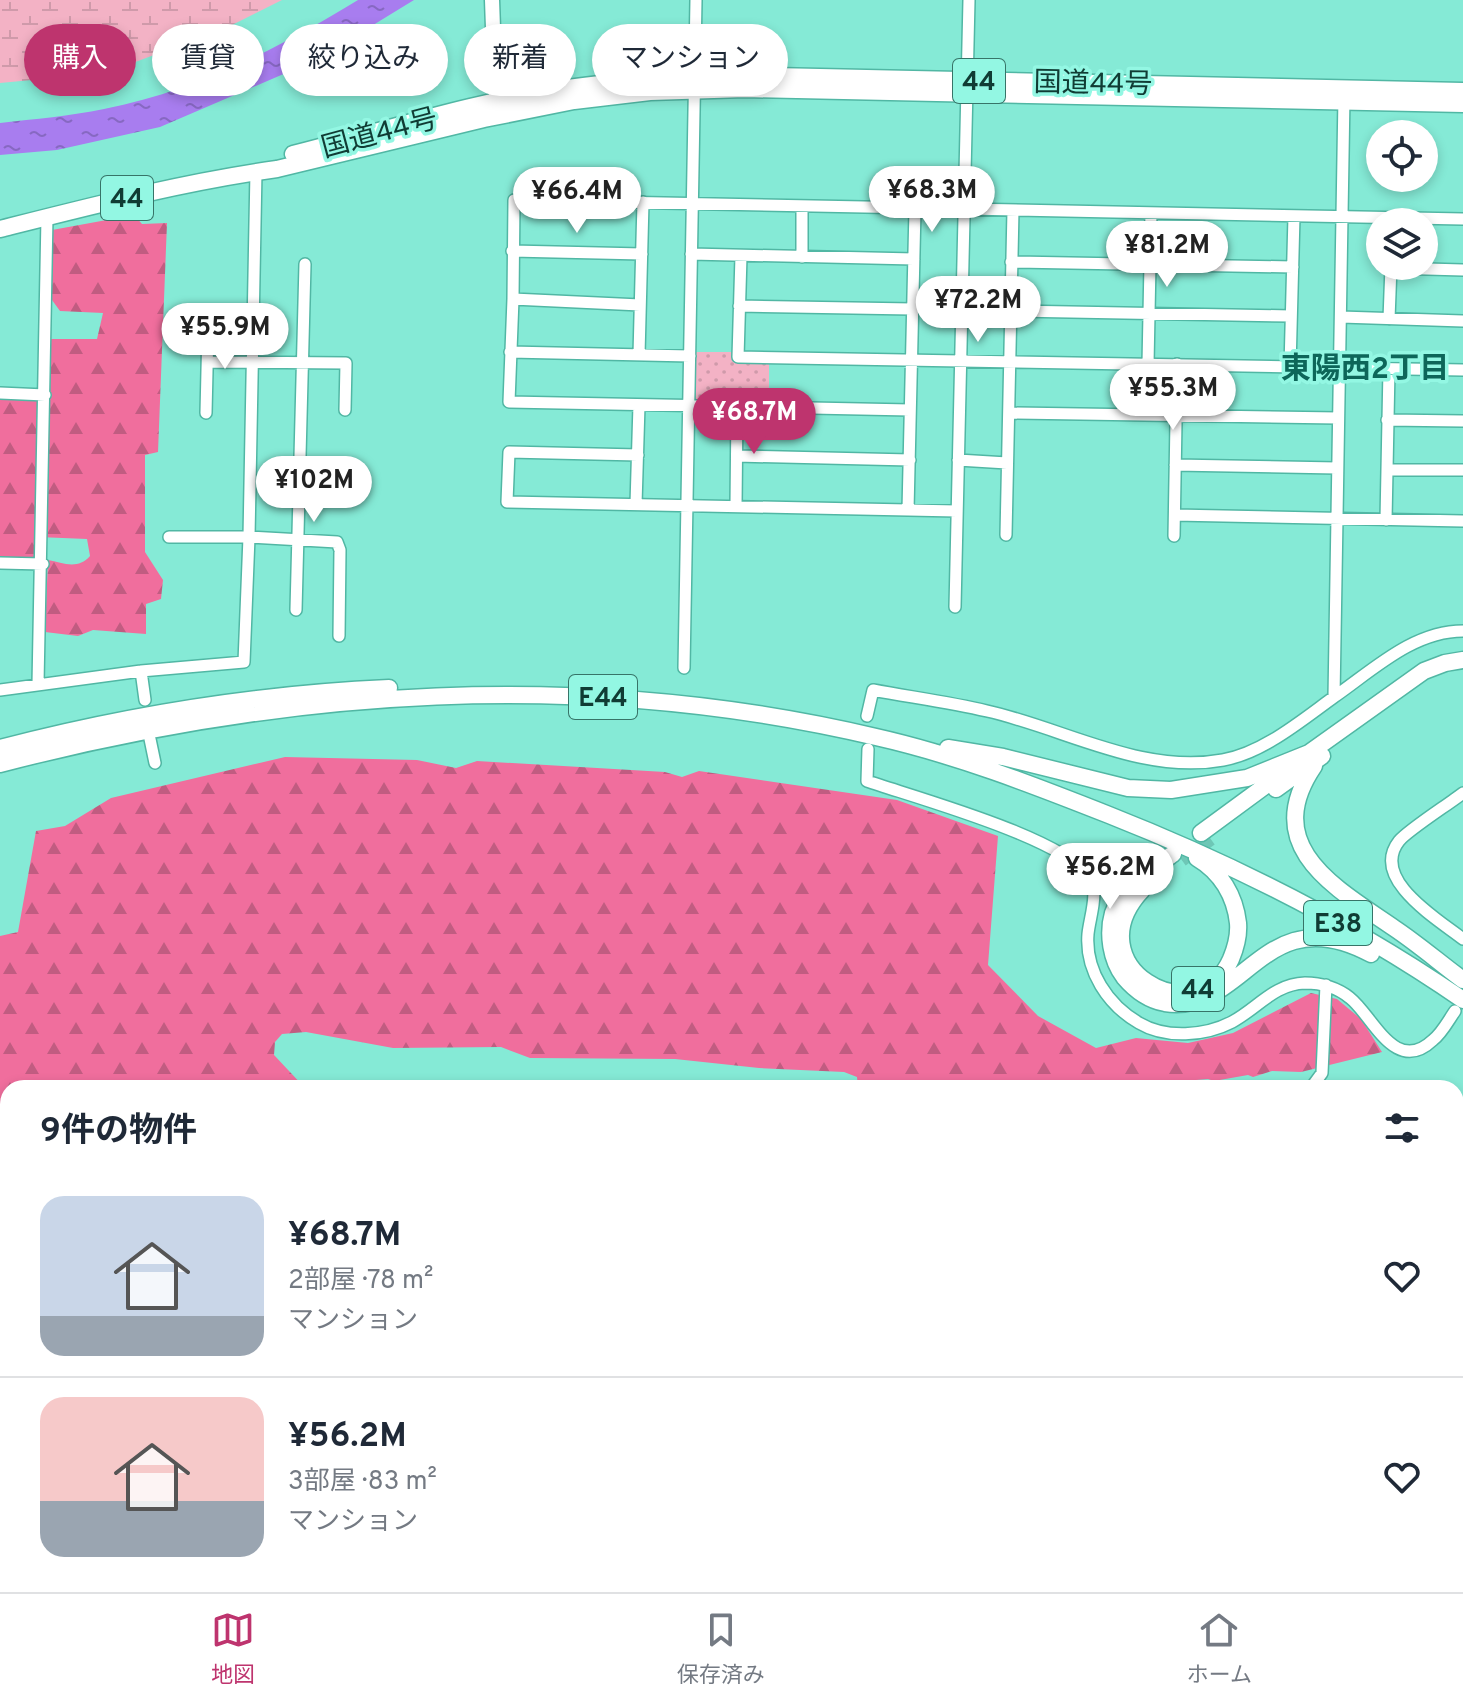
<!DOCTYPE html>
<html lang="ja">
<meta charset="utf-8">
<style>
:root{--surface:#fff;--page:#f6f6f7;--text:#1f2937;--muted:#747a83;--line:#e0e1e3;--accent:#be346e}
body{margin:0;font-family:Overpass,"Noto Sans JP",sans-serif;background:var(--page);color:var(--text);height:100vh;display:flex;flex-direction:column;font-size:30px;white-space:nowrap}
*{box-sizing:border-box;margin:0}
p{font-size:26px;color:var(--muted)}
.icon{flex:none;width:44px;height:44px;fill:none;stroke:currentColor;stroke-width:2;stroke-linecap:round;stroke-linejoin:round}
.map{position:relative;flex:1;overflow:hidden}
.sheet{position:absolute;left:0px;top:1080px;width:1464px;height:512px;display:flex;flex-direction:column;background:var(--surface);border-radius:24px 24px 0 0;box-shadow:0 4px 12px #0003}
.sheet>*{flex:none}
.banner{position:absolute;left:24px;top:24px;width:800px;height:72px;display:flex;gap:16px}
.tools{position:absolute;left:1366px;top:120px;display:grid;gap:16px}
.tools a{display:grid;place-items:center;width:72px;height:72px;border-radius:50%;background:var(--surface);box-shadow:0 4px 12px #0003;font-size:40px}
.price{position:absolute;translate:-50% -68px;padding:0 18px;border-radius:28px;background:#fff;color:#222;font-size:26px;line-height:52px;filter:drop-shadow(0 2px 4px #0008)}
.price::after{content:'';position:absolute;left:50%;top:48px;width:24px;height:18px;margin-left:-12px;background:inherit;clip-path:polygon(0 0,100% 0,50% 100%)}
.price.selected{background:var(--accent);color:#fff}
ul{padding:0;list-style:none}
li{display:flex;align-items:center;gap:24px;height:200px;padding:0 40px}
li+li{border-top:2px solid var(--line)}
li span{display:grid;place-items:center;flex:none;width:224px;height:160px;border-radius:24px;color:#555}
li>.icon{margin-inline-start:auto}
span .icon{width:96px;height:96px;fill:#fffc;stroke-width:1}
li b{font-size:34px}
h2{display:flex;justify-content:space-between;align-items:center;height:96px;padding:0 40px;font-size:34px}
.pill{padding:0 28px;border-radius:36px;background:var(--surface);box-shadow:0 4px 12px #0003;font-size:28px;line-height:72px}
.pill.selected{background:var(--accent);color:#fff}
.tabs{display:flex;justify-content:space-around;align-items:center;height:112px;border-top:2px solid var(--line);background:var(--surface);font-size:22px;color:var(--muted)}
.tabs a{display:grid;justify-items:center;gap:4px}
.tabs .selected{color:var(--accent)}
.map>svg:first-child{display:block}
</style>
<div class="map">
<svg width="1463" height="1592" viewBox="0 0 1463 1592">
<defs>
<pattern id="forest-firs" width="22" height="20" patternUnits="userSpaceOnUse" patternTransform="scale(2)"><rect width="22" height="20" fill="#f06e9d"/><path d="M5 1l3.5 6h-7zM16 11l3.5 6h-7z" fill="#c15c81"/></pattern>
<pattern id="wetland-marsh" width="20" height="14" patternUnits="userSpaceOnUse" patternTransform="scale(2)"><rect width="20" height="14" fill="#f3b2c5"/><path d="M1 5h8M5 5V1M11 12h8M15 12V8" fill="none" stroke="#cf9aaa"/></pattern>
<pattern id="park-dots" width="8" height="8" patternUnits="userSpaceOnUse" patternTransform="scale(2)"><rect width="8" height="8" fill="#f3b2c5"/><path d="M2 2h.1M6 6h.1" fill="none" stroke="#cf9aaa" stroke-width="1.8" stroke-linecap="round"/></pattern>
<pattern id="water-ripples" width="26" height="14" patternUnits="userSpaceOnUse" patternTransform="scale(2)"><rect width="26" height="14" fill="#a87def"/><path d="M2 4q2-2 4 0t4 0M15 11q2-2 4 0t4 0" fill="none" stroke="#8768c2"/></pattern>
</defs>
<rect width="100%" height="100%" fill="#85ead6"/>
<path fill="url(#forest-firs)" d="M134,215L142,224L167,223L158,452L145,455V552L163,580L161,599L146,604V634L93,630L78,636L45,632L48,560C63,563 78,570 90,556L87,539L38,537L35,559L0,558V398H50L51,339H97L103,313L60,311L52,300V230Z
M285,757L417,760L456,768L477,761L665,772L682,777L699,771L897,800L998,836L988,965L1038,1016L1096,1048L1136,1038L1188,1043L1233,1033L1311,993L1337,999L1361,1019L1382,1052L1301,1072L1272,1071L1253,1077L1248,1075L1214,1081L1208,1079L1148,1084L1145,1088H858L857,1077L844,1072L759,1068L675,1059L530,1058L501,1047L393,1048L306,1032L282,1034L275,1042L274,1055L305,1088H8V1215L0,1214V936L18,932L36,831L65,826L111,798Z
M1463,1169V1469L1456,1474V1172Z
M0,1261L8,1263V1376H0Z
M0,1395H8V1584H90L88,1592H0Z
M221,1584H556L552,1592H224Z
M889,1584H1226L1223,1592H885Z"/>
<path fill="url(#wetland-marsh)" d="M0,0H282L226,28L106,73L0,83Z"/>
<path fill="url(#park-dots)" d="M695,352H733L734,362H769V401L695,400Z"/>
<path fill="url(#water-ripples)" d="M358,0H414L316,60L160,127L57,150L0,155V123C35,119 70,116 104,109C194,92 281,47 358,0Z"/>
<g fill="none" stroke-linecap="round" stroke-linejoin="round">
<path stroke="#a87def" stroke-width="2" d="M506,1584L508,1592"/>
<path stroke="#6ec7b6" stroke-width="16" stroke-dasharray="16 8" stroke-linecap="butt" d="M1181,859L1210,838"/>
<defs>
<path id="minor" d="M512,251L642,254
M691,254L914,259
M741,256L738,357L1463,370
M802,257V206
M1011,262L1293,267
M1391,268L1463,270
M513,299L640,305
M739,306L912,309
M1011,311L1291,316
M1341,317L1463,321
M1389,319L1391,266
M510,352L690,356
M639,355L643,202
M208,362L346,363L345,410
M1148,364L1151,213
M1290,367L1294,216
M0,393L45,395
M910,410L509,402L513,299L514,200L1463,219
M206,413L208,328
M1009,413L1338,418
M1387,420L1463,421
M638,455L509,452L507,502L957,511
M737,456L910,460
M958,460L1007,463
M1175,465L1337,468
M1387,470H1463
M636,504L639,405
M736,506L737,406
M908,510L915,209
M1175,515L1463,521
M1386,520L1389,369
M1006,535L1013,210
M1174,536L1177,364
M169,537H249L337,542L340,550L339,636
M0,563L43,564
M955,607L969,0
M296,610L305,264
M684,668L696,0
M141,671L145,700
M38,684L47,217
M0,690L141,671L244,662L249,537L256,171
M1334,697C1373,670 1413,631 1463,631
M867,716L873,690C910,697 949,702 987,711C1064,728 1142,775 1223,760C1263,753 1302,720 1334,697L1344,96
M150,739L155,763
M868,749L867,781C917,798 1059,837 1088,875C1100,891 1090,915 1088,934C1085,971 1108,1005 1139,1023C1166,1039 1205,1036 1232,1022C1258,1008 1274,984 1305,983C1321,983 1338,988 1350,998C1373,1016 1395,1076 1433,1040C1442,1033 1448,1021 1455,1011
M1463,793C1449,804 1408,830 1399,841C1369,879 1439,920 1463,939
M1311,1088L1322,1073L1326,985
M1172,1592L1173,1584"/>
<path id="major" d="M492,0L495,85L498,111"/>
<path id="highway" d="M293,154C384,131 475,101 568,88C621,80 674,78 727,75L1463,91
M0,229C91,206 184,182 277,169L484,119L574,101L650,92L745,89L1463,104
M0,748C130,714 255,694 389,688
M948,748L1003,757L1128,788L1171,790L1247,778L1309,753
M1302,758L1424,671L1445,663L1463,660
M0,764C289,689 583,668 876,737C956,755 1033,785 1109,815C1233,864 1353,924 1463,1000
M1314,766C1259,847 1336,888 1394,928C1418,944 1440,963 1463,980
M1276,789L1322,756
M1201,833L1284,772
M1173,854C1152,869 1122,887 1113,913C1107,934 1111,960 1124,977C1135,990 1149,1000 1165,1003C1220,1012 1247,955 1294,941C1321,933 1347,941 1371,954
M1142,890C1072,965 1196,1038 1231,959C1236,947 1239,935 1238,923C1235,896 1221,872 1197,858"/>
</defs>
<use href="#minor" stroke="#51b7a4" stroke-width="14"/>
<use href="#major" stroke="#51b7a4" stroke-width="17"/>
<use href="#highway" stroke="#51b7a4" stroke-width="19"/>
<use href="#minor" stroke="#fff" stroke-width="11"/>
<use href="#major" stroke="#fff" stroke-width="14"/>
<use href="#highway" stroke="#fff" stroke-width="16"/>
</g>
<g text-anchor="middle" stroke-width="7" stroke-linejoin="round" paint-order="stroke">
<g fill="#93f7e3" stroke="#377468" stroke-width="2">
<rect x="953" y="59" width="52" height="44" rx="6"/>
<rect x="101" y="176" width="52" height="44" rx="6"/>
<rect x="569" y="675" width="68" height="44" rx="6"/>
<rect x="1304" y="901" width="68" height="44" rx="6"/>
<rect x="1172" y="967" width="52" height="44" rx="6"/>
</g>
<g font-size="26" font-weight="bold" fill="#103c34">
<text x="979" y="90">44</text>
<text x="127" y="207">44</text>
<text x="603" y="706">E44</text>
<text x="1338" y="932">E38</text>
<text x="1198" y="998">44</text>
</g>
<g font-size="28" fill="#103c34" stroke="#93f7e3">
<text transform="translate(1093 82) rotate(1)" y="10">国道44号</text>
<text transform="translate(379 132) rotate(-15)" y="10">国道44号</text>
</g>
<g font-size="30" font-weight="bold" fill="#0d6659" stroke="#93f7e3">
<text x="1365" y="378">東陽西2丁目</text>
</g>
</g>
</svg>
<div class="tools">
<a><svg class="icon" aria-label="locate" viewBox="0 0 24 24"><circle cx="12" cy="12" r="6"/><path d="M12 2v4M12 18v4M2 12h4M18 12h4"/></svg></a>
<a><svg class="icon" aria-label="layers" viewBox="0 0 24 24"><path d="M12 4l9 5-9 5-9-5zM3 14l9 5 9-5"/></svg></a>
</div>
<b class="price" style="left:932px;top:234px">¥68.3M</b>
<b class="price" style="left:577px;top:235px">¥66.4M</b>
<b class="price" style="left:1167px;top:289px">¥81.2M</b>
<b class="price" style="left:978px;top:344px">¥72.2M</b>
<b class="price" style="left:225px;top:371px">¥55.9M</b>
<b class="price" style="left:1173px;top:432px">¥55.3M</b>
<b class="price selected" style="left:754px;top:456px">¥68.7M</b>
<b class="price" style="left:314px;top:524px">¥102M</b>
<b class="price" style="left:1110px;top:911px">¥56.2M</b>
<div class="banner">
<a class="pill selected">購入</a>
<a class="pill">賃貸</a>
<a class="pill">絞り込み</a>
<a class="pill">新着</a>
<a class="pill">マンション</a>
</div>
<section class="sheet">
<h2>9件の物件<svg class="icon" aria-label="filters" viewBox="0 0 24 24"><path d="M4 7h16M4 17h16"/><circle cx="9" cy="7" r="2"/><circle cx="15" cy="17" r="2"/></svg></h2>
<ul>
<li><span style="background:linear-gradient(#c9d6e8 75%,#9aa5b1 0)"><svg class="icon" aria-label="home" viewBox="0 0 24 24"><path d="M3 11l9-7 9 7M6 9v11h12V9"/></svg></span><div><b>¥68.7M</b><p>2部屋 · 78 m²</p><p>マンション</p></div><svg class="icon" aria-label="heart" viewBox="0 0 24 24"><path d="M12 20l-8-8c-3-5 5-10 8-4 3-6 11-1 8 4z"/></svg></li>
<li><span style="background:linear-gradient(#f6c9c9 65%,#9aa5b1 0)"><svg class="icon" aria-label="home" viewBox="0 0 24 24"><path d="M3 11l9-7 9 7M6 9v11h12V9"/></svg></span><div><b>¥56.2M</b><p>3部屋 · 83 m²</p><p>マンション</p></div><svg class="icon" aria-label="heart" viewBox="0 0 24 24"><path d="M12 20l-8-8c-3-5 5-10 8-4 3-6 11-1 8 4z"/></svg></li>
</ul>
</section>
</div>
<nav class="tabs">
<a class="selected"><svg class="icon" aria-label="map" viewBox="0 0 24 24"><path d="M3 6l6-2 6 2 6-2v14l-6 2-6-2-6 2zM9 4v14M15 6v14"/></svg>地図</a>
<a><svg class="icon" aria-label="saved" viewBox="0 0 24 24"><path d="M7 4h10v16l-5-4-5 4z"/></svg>保存済み</a>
<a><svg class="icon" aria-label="home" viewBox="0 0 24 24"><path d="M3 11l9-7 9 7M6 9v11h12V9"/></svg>ホーム</a>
</nav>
